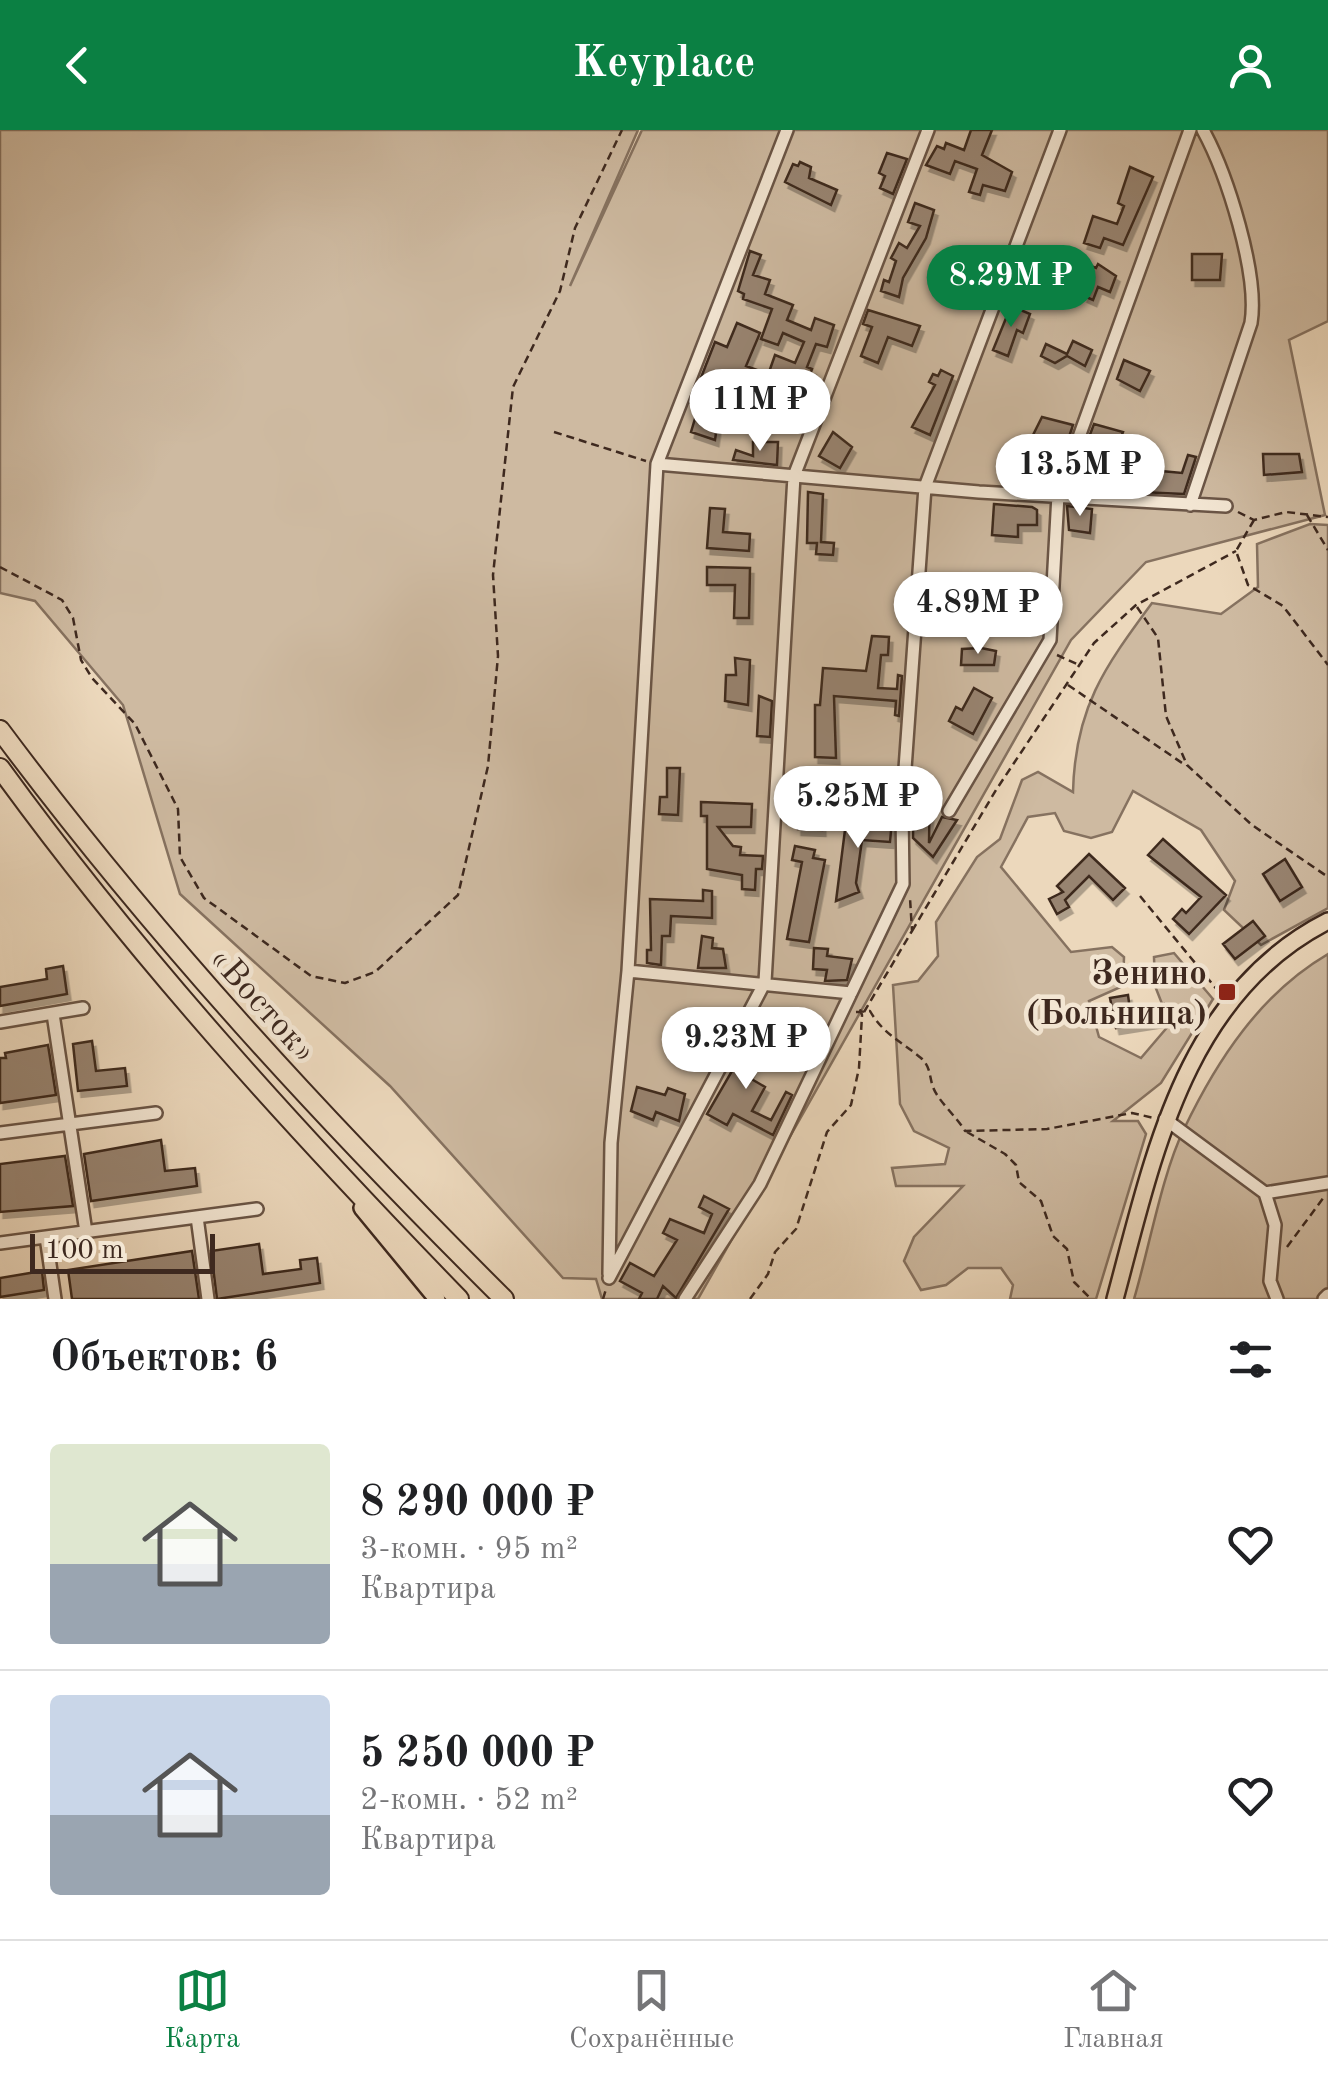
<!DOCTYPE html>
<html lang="ru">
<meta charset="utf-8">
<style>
:root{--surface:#fff;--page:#f6f6f6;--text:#202124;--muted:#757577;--line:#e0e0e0;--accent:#0b8043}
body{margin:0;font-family:"Old Standard TT",serif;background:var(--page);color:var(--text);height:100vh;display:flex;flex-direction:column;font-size:38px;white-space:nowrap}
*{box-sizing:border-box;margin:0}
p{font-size:32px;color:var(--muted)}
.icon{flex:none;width:55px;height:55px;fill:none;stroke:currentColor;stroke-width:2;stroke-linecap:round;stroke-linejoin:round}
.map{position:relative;height:1169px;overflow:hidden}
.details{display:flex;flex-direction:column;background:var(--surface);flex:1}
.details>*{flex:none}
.scale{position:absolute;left:30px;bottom:25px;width:185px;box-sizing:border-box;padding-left:10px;border:5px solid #3e291f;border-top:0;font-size:28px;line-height:35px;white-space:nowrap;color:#3e291f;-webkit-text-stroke:8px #f3e6d3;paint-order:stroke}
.price{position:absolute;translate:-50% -85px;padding:0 22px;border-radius:35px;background:#fff;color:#222;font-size:32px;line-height:65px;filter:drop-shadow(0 2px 5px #0008)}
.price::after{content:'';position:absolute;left:50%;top:60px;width:30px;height:22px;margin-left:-15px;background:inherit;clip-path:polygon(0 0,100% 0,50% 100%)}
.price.active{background:var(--accent);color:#fff}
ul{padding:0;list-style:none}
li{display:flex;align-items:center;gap:30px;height:250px;padding:0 50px}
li+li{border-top:2px solid var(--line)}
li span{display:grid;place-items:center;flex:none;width:280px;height:200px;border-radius:10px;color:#555}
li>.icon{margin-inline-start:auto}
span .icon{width:120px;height:120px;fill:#fffc;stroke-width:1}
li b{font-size:42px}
h2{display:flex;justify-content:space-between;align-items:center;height:120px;padding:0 50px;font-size:42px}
header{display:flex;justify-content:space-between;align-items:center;height:130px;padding:0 50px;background:var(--accent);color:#fff;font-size:45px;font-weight:600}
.tabs{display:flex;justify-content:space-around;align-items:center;height:140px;border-top:2px solid var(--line);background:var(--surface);font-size:28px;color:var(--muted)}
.tabs a{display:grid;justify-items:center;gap:5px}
.tabs .active{color:var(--accent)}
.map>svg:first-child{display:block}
</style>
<header><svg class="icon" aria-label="back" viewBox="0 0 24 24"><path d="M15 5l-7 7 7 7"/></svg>Keyplace<svg class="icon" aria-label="person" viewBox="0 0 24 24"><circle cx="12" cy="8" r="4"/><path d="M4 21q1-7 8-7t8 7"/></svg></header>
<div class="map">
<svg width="1328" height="1169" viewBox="0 0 1328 1169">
<defs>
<filter id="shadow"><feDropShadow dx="3.5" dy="6" stdDeviation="0" flood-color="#0004"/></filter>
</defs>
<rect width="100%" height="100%" fill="#ecd8bc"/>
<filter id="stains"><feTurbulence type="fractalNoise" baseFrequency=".002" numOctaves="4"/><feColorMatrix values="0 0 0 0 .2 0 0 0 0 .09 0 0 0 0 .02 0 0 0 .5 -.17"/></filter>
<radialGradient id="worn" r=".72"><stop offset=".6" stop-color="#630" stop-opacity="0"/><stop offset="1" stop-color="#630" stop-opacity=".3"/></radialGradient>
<path fill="#cebaa1" stroke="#867260" stroke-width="2.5" d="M0,0H638L570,156L642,0H1328V191L1289,210L1325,385L1146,432L1071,510L698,1169H602L596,1149L563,1148L390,956L180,764L123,575L35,471L0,463Z
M1310,394L1328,395V778L1261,815L1224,780L1235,751L1201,700L1133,661L1112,702L1091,708L1064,701L1055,683L1028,687L1001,737L1071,822L1112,817L1124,827L1123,856L1089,871L1099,907L1141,928L1170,894L1155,856L1154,827L1174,823L1213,869L1161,953L1113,991H1138L1146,1004L1096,1169H1010L1013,1155L1001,1138H968L946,1155L921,1160L904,1131L914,1107L963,1056H896L892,1038L945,1034L949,1018L914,1001L900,974L893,855L918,851L938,826L936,792L977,727L1000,709L1022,650L1038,642L1073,662C1075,578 1104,538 1152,473L1221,484L1258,457L1257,414Z
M1328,824V1169H1134C1149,1119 1162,1044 1184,999C1217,930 1261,863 1328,824Z"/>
<path fill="#988471" stroke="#3e291f" stroke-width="2.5" filter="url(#shadow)" d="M971,0H992L982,25L1012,42L1005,61L983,55L980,65L969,62L977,39L955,31L950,44L926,35L937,16L944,19L946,13L964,20Z
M887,23L907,29L893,64L880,58L885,46L879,43Z
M800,32L811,37L809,48L837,60L831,75L785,52L793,34L798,36Z
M1130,37L1153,47L1123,115L1104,108L1100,118L1084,113L1093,86L1117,94L1124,76L1118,73Z
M915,73L934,80L926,108L903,148L899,167L881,161L884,150L889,152L896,131L891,128L899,113L907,118L920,96L908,92Z
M750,121L761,125L753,145L770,150L765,164L793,175L787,190L811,200L815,188L834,195L827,217L816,214L807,237L812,239L805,258L816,263L811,277L756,257L762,242L768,245L775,225L795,233L804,212L783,203L778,215L761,209L772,179L743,169L744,164L738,161Z
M1192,124H1222L1220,150H1192Z
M1083,133L1096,138L1098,134L1116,146L1110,162L1098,157L1093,170L1084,166L1089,149L1078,147Z
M1011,176L1030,184L1023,203L1017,200L1008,226L993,220Z
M868,180L920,196L912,216L888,207L878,233L861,226L872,197L863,194Z
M737,193L760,203L746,236L757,240L736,252L731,261L715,254L705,279L691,273L715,212L727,217Z
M1073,211L1092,220L1085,236L1067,226L1055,233L1041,226L1046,214L1067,224Z
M1124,230L1150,241L1140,261L1117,249Z
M941,240L953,246L930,305L912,297L935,255L929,252L933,244L938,246Z
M697,282L718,289L715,310L691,302Z
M1042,287L1073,295L1068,310L1061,308L1059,314L1033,305Z
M1094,294L1123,302L1111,333L1083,323Z
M833,302L852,317L840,338L819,326Z
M753,312H778L777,335L733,330L736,320L753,326Z
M1263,324H1299L1302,342L1264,345Z
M1188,325L1196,327L1184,364L1140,362L1141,346L1118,343L1119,332H1148L1158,335L1161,341L1182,343Z
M808,362L823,364L821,412L834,413L833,425L816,424L817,413H807Z
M994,374L1032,377L1037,380V395H1018V407L992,405Z
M1067,376L1092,379L1090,403L1069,400Z
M710,378L725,379L723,402L750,404L749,421L707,418Z
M707,437L750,438L749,488H734L735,455H707Z
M872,506L889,507L888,525H881L878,558L897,559L898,545L902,546L899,586L895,585L896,571L834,566L836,628L815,627V575H820L823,538L866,541Z
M981,518L996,521L994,535H961L962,519Z
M735,528L750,530L748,575L725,571L726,545H736Z
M974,558L992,568L973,604L949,591L956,577L962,580Z
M759,566L772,571L770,607L757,606Z
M667,638H680L678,685L659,684L660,667H667Z
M914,643L924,644L922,654H930L929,713L942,687L957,690L933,727L913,708Z
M806,649L820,650L822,700L798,699V688H784L785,669L799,670L800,653H806Z
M701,672L752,674L751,697H718L733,716L741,717L740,725L763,726L762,739H756L755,760L742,759V745L707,739V686H701Z
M871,688L892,690L890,712L862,710L856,753L859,762L836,771L846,692L870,693Z
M1163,709L1226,765L1189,804L1173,789L1182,779L1186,783L1201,767L1148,725Z
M795,716L815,720L813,728L825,730L809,812L787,809L802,732L792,730Z
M1089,724L1125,758L1113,770L1089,746L1065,770L1069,777L1057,784L1049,769L1063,762L1057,756Z
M1285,729L1302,757L1280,771L1263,744Z
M703,760L712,761V788L671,786L670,806H662L661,835L647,833V820H651L650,769L703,771Z
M1253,791L1265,806L1235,829L1223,814Z
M702,806L713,808L712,818L723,819L726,838H698Z
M814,818L828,819L827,826L852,829L847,850L825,851L827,840L813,839Z
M63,836L67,864L0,876V857L47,849L46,839Z
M1128,865L1130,880L1164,874L1167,890L1116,898L1110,868Z
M751,898L764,905L748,947L765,957L752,981L771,990L786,962L792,965L773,1005L733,984L727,995L707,984L750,910L746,908Z
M92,911L96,941L125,938L127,956L78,961L73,914Z
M48,915L56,965L0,973V928H6L5,923Z
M637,957L665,965L668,958L685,964L679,991L656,982L653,990L631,981Z
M161,1010L165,1041L195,1038L197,1056L91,1071L84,1024Z
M65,1026L73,1076L0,1082V1034Z
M704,1066L729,1079L676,1168L663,1156L657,1169H639L642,1163L620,1151L630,1133L654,1146L677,1110L663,1103L670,1089L704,1103L712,1084L699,1077Z
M259,1114L263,1144L301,1139L300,1130L317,1128L320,1153L217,1169L211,1121Z
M192,1121L199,1169H72L68,1140Z
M42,1141L44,1160L0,1167V1148Z"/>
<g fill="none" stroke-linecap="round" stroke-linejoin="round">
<defs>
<path id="minor" d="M657,334L979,362L1226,376
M1190,375L1251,193C1259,144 1227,44 1203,0
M949,681L1050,510L1058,365L1190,0
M628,841L851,863
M53,884L86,1102
M0,892L83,878
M1165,989L1265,1063L1275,1095L1270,1151L1277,1169
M0,1003L156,983
M1265,1063L1328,1053
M197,1087L208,1169
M46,1107L55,1169
M0,1113L257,1079
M609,1144L611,1013L628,841L657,334L787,0
M609,1148L765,852L794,346L928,0
M685,1169L760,1054L903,754L902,681L925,357L1060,0
M1324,1169L1328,1165"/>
<path id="major" d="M362,1078L437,1169
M1115,1169C1153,1028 1184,864 1328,791"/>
<path id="highway" d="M0,600C153,805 323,989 504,1169
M0,638C138,828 296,1001 459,1169"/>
</defs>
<use href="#minor" stroke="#6a5546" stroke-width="16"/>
<use href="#major" stroke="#3e291f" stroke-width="20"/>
<use href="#highway" stroke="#3e291f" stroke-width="22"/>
<path stroke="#3e291f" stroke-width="2.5" stroke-dasharray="8 5" stroke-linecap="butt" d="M554,302L646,331
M1238,382L1254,390L1286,382L1328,387
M1307,385L1328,420
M1254,390L1236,421L1248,455L1283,476L1328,535
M0,437L62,470L73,488L81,530L92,548L135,594L178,679L180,727L204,768L311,846L345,853L375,842L458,765L488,636L498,526L493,445L513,257L560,161L575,98L622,0
M1137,477L1158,508L1166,586L1187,635L1252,695L1328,747
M1057,525L1077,534
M1068,555L1185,635
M1140,766L1219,862
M912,801L996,660L1094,513L1136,475L1236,421
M856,882L870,881C883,904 902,912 921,928C931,937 929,946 933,957C938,971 957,987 965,1001L1047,999L1132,983L1154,988
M864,882L912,801L910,768
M967,1002L1005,1024L1016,1035L1019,1052L1041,1071L1053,1106L1067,1119L1074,1152L1091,1169
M1287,1117L1324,1067
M603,1169L606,1159
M750,1169L768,1144L775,1122L796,1099L827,1002L851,975L859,938L862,885L859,876"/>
<use href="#minor" stroke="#f3e6d3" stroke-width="11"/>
<use href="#major" stroke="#ecd8bc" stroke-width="15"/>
<use href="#highway" stroke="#ecd8bc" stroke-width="18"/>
</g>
<rect fill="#8f2418" stroke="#f3e6d3" stroke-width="4" x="1217" y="852" width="20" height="20" rx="5"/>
<g text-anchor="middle" stroke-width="9" stroke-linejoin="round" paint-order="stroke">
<g font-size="35" font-weight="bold" fill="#3e291f" stroke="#f3e6d3" text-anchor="end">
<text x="1207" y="854">Зенино<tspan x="1207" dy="40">(Больница)</tspan></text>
</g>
<g font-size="35" fill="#3e291f" stroke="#f3e6d3">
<text transform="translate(264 874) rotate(48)" y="12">«Восток»</text>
</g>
</g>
<rect width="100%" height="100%" filter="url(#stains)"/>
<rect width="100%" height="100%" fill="url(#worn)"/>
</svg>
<div class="scale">100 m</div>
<b class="price active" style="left:1011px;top:200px">8.29M ₽</b>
<b class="price" style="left:760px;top:324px">11M ₽</b>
<b class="price" style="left:1080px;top:389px">13.5M ₽</b>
<b class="price" style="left:978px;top:527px">4.89M ₽</b>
<b class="price" style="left:858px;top:721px">5.25M ₽</b>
<b class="price" style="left:746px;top:962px">9.23M ₽</b>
</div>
<section class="details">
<h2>Объектов: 6<svg class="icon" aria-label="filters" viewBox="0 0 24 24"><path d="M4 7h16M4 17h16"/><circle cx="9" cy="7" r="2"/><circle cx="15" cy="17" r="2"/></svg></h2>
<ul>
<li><span style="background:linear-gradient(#dfe7d0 60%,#9aa5b1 0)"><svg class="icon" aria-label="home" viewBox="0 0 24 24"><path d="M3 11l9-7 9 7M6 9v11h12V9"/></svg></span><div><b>8 290 000 ₽</b><p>3-комн. · 95 m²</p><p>Квартира</p></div><svg class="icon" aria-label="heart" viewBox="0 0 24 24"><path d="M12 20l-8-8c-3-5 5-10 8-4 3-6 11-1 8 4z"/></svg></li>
<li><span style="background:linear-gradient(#c9d6e8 60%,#9aa5b1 0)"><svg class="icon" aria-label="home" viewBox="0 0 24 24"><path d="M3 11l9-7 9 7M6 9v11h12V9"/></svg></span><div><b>5 250 000 ₽</b><p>2-комн. · 52 m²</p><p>Квартира</p></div><svg class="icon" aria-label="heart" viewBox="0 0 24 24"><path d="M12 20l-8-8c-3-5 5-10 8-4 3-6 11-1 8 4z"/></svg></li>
</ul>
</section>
<nav class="tabs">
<a class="active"><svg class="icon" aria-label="map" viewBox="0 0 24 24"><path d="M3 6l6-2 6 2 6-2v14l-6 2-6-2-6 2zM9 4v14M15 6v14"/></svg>Карта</a>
<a><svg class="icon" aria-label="saved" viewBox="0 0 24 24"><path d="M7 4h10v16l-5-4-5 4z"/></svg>Сохранённые</a>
<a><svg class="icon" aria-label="home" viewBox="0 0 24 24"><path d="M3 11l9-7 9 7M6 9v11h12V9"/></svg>Главная</a>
</nav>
